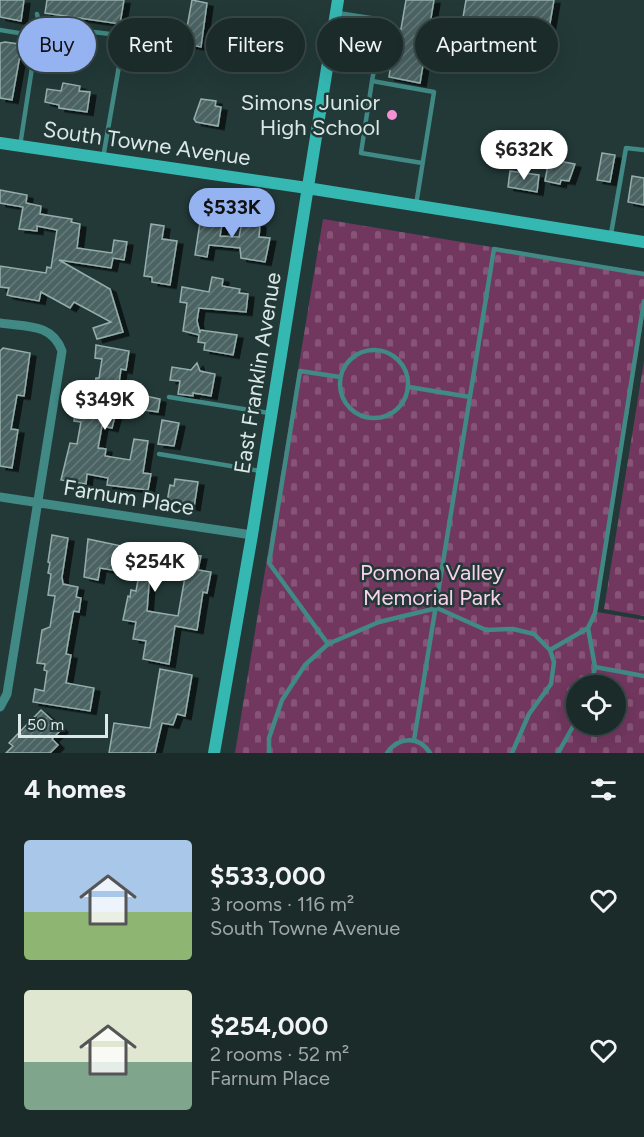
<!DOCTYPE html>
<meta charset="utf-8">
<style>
:root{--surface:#1a2b2a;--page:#233332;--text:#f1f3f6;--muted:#9fa7a8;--line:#384747;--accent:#95b2f1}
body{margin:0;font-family:Figtree,sans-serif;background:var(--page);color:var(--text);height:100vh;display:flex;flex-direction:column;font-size:22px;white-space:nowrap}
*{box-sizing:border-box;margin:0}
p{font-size:20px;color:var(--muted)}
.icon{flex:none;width:33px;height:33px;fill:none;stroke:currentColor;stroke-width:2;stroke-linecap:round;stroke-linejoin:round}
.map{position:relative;height:753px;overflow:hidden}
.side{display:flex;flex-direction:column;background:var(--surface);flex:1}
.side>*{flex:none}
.guide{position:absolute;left:18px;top:18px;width:609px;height:54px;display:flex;gap:12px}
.buttons{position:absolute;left:566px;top:675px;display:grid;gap:12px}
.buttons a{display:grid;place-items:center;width:60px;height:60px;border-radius:50%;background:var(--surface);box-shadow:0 6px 24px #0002,0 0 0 2px var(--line);font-size:30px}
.scale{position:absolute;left:18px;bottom:15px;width:90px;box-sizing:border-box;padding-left:6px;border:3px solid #dae8e6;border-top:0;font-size:16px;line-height:21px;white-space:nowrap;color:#dae8e6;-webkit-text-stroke:4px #223938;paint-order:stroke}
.price{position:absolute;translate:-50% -51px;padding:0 14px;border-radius:21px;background:#fff;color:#222;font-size:20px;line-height:39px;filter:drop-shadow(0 2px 3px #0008)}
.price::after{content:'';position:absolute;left:50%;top:36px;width:18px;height:14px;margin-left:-9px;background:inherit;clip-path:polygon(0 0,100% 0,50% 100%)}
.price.current{background:var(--accent);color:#111}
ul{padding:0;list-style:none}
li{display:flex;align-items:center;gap:18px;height:150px;padding:0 24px}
li span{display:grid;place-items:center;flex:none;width:168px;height:120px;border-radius:6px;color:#555}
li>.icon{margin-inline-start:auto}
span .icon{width:72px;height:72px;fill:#fffc;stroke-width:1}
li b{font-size:26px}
h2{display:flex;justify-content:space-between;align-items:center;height:72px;padding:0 24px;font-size:26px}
.pill{padding:0 21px;border-radius:27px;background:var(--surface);box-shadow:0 6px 24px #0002,0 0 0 2px var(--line);font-size:21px;line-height:54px}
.pill.current{background:var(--accent);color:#111}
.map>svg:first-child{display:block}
</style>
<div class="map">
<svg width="644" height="753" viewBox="0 0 644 753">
<defs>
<pattern id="cemetery-stones" width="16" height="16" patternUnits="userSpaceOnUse" patternTransform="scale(1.5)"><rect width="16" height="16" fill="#72375f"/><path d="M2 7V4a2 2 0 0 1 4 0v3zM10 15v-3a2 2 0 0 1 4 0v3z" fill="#865476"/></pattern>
<pattern id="building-hatch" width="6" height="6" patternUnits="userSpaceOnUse" patternTransform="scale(1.5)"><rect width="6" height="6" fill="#4c6463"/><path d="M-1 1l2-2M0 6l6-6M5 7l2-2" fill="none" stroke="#657a79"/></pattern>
<filter id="shadow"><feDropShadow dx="6" dy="3.5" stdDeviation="0" flood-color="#0009"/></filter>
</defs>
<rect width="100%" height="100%" fill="#223938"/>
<path fill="url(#cemetery-stones)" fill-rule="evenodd" d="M323,219L644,272V315L597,612L644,620V753H235ZM576,686H615V724H576Z
M644,361V616L604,609Z"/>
<path fill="url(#building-hatch)" stroke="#94aeac" stroke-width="1.5" fill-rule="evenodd" filter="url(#shadow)" d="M0,0H24L21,21L0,17Z
M47,0H124L120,24L45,13Z
M192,0L207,3L201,47L184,44Z
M406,0H434L420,83L389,77L396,29H401Z
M466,0H554L547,40L462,23Z
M266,17L286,20L283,41L256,36L258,22L265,23Z
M150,25L160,26L158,40L148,38Z
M5,42L19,44L18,50H21L12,100L0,98V43Z
M228,44L242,47L240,61L226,59Z
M63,83L80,86L79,91L90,92L87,112L59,108V105L45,102L47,89L61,91Z
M201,99L216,101L215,106L221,107L218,126L196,122L194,119Z
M602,153L615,155L610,182L597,180Z
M549,159L575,164L569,181L561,180L560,184L545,181Z
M510,171L539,175L537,192L508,187Z
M632,176L644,178V205L628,202Z
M0,190L27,195L26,203L41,206L40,214L72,219L71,222L80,224L77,248L112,253L114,240L127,242L124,260L113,258L111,268L59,260L110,289L123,332L97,339L93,328L111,322L74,302L70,308L41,292L39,301L11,296L7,295L9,288L0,287V266L46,273L47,267L51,268L57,230L37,226V231L19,229L23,207L0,203Z
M201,216L223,219L220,236L239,237L242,222L260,224L259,237L270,238L265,262L241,258L240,248L220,246L209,245L207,257L195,255Z
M151,224L164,226L162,239L177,241L170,285L152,282V277L144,276Z
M212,277L223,279L222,286L240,289L239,293L248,294L246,312L199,308L197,321L200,333V330L237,335L233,355L204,350L205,343L198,342L199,335L183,331L187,303L180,302L182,287L209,292Z
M96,345L129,351L126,370L121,369L118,390L122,391L113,424L112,428L102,426L98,448L106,449L105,456L130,460L134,439L148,441L143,473L151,474L148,490L107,485L108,478L87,474L86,484L61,480L70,443L77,444L81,422L74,421L76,408L83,409L87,391L94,393L96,378H99L102,359L95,358Z
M3,348L30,353L24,396L17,395L11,429L18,430L12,468L0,466V351Z
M197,363L200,371L215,374L211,396L193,393V396L178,394L180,381L170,380L172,367L191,370Z
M146,396L160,399L158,412L144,410Z
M162,420L179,423L174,446L158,444Z
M175,479L198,482L194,507L167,502L170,485L174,486Z
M52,535L68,538L62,577L63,584L78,587L76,597L81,598L79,612L74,611L73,614L66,654L71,655L66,683L94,688L90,711L33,702L35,689L44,691L47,671L44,670L45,664L37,663L42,630L50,627L55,596L48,595L51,574L48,573L50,563L48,562Z
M88,539L126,547L127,544L139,546L137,553L169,558L170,553L201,556L198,570L211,572L207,593L203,592L197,630L175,626L169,664L143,659L146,641L133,639L136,622L123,620L128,596L130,597L131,590L136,591L140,569L119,566L118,571L100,568L98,580L84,577ZM150,572L185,577L178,616L147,611Z
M160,669L192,675L185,716L177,714L173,725L162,723L155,753H109L114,723L150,728Z
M41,710L62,729L52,739L58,745L50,753H6L13,746L9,743Z"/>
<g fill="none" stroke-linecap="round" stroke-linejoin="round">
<path stroke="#408984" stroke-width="4.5" d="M338,13L383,20L372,81L434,92L416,205
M37,14L39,22L45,26L118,35L123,43L103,158
M0,30L37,36
M372,81L361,153L422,163
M20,146L39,22
M611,234L626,148L644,150
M340 384a34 34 0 1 1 68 0a34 34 0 1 1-68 0Z
M409,387L470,397
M169,397L269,413
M159,454L260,471
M328,644L269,563L300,371L340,377
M550,650L588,628
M595,667L644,676
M591,686L595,667L588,628L595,613L644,301
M414,740L494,249L644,274
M269,753V738L282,700L305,665L328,644L379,622L437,608L486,630L513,629L534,634L550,650L554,662L551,684L529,714L512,753
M387,753C398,737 419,735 430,753
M558,753L576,721"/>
<path stroke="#408984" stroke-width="9" d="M0,323C26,327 52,323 62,351L7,694L0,707
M0,497L252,535"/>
<path stroke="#35b8b2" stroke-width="12" d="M0,143L307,188L644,242
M214,753L252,535L338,0"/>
</g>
<circle fill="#f491d3" stroke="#223938" stroke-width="2" cx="392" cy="115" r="6"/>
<g text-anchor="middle" stroke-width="5" stroke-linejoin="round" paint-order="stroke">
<g font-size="22" fill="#dae8e6" stroke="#223938" text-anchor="end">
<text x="380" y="110">Simons Junior<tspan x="380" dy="25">High School</tspan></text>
</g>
<g font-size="22" fill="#dae8e6" stroke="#223938">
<text transform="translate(147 143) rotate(8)" y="8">South Towne Avenue</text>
<text transform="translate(257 373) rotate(-81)" y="8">East Franklin Avenue</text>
<text transform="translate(129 497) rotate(9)" y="8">Farnum Place</text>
</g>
<g font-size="22" fill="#f8d2e9" stroke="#223938">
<text x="432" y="580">Pomona Valley<tspan x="432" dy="25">Memorial Park</tspan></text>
</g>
</g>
</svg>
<div class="buttons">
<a><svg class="icon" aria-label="locate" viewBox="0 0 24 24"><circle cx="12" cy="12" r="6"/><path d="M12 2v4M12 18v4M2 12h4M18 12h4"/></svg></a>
</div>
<div class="scale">50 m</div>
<b class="price" style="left:524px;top:181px">$632K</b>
<b class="price current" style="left:232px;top:239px">$533K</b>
<b class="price" style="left:105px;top:431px">$349K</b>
<b class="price" style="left:155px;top:593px">$254K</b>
<div class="guide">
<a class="pill current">Buy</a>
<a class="pill">Rent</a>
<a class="pill">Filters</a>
<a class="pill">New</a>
<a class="pill">Apartment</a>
</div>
</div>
<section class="side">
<h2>4 homes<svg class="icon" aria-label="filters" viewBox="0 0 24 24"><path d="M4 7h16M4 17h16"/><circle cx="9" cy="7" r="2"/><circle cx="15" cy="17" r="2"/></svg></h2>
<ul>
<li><span style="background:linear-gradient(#a9c7e8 60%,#8fb573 0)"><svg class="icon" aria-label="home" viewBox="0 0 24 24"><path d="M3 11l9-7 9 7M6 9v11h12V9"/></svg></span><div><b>$533,000</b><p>3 rooms · 116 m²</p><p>South Towne Avenue</p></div><svg class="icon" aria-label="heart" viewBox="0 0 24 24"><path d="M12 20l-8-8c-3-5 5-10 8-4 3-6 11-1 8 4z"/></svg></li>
<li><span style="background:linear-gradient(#dfe7d0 60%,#7fa58c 0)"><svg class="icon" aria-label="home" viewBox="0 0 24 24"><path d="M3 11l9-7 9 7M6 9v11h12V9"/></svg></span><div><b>$254,000</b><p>2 rooms · 52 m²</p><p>Farnum Place</p></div><svg class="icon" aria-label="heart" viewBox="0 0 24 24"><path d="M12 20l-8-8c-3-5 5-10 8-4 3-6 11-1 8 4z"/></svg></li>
</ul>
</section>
